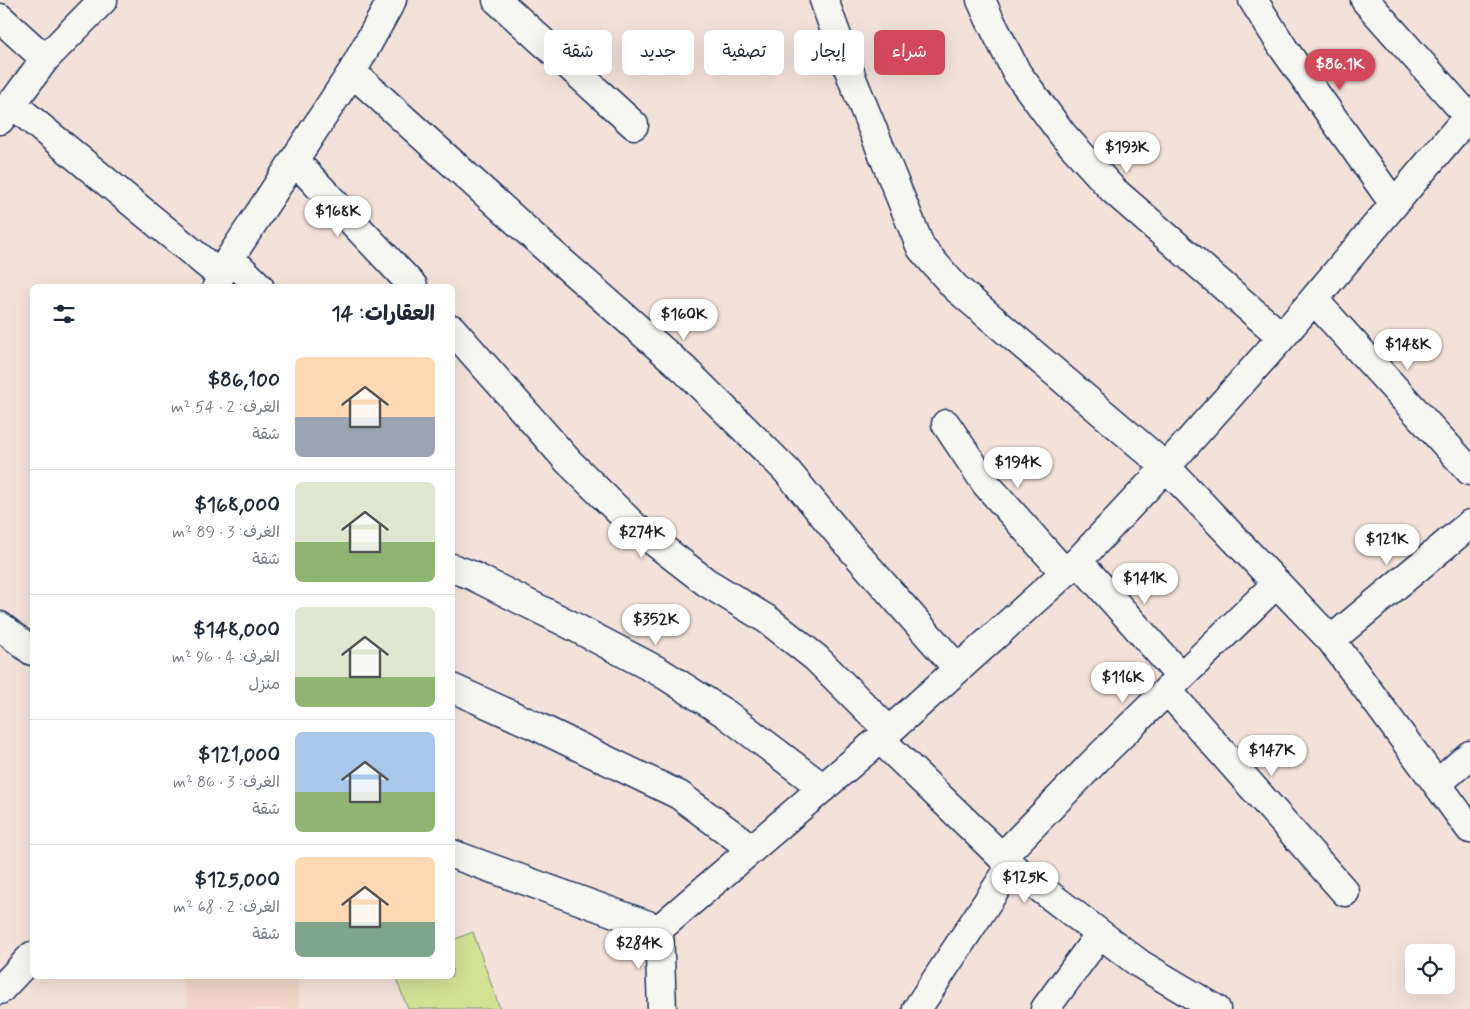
<!DOCTYPE html>
<html lang="ar">
<meta charset="utf-8">
<style>
:root{--surface:#fff;--page:#f2f2f3;--text:#1f2937;--muted:#747a83;--line:#e0e1e3;--accent:#d1495b}
body{margin:0;font-family:Mynerve,"Playpen Sans Arabic",sans-serif;background:var(--page);color:var(--text);direction:rtl;height:100vh;display:flex;flex-direction:column;font-size:19px;white-space:nowrap}
*{box-sizing:border-box;margin:0}
p{font-size:16px;color:var(--muted)}
.icon{flex:none;width:28px;height:28px;fill:none;stroke:currentColor;stroke-width:2;stroke-linecap:round;stroke-linejoin:round}
.map{position:relative;flex:1;overflow:hidden;direction:ltr}
.drawer{position:absolute;left:30px;top:284px;width:425px;height:695px;display:flex;flex-direction:column;background:var(--surface);border-radius:8px;box-shadow:0 5px 20px #0002;direction:rtl}
.drawer>*{flex:none}
.top-card{position:absolute;left:470px;top:30px;width:475px;height:45px;direction:rtl;display:flex;gap:10px}
.tools{position:absolute;left:1405px;top:944px;display:grid;gap:10px}
.tools a{display:grid;place-items:center;width:50px;height:50px;border-radius:8px;background:var(--surface);box-shadow:0 5px 20px #0002;font-size:25px}
.price{position:absolute;translate:-50% -42px;padding:0 11px;border-radius:18px;background:#fff;color:#222;font-size:16px;line-height:32px;filter:drop-shadow(0 1px 2px #0008)}
.price::after{content:'';position:absolute;left:50%;top:30px;width:15px;height:11px;margin-left:-8px;background:inherit;clip-path:polygon(0 0,100% 0,50% 100%)}
.price.on{background:var(--accent);color:#fff}
ul{padding:0;list-style:none}
li{display:flex;align-items:center;gap:15px;height:125px;padding:0 20px}
li+li{border-top:1px solid var(--line)}
li span{display:grid;place-items:center;flex:none;width:140px;height:100px;border-radius:8px;color:#555}
li>.icon{margin-inline-start:auto}
span .icon{width:60px;height:60px;fill:#fffc;stroke-width:1}
li b{font-size:21px}
h2{display:flex;justify-content:space-between;align-items:center;height:60px;padding:0 20px;font-size:21px}
.chip{padding:0 18px;border-radius:8px;background:var(--surface);box-shadow:0 5px 20px #0002;font-size:18px;line-height:45px}
.chip.on{background:var(--accent);color:#fff}
.map>svg:first-child{display:block}
</style>
<div class="map">
<svg width="1470" height="1009" viewBox="0 0 1470 1009">
<rect width="100%" height="100%" fill="#f3e2d9"/>
<filter id="ink" filterUnits="userSpaceOnUse"><feTurbulence type="fractalNoise" baseFrequency=".02" numOctaves="2"/><feDisplacementMap in="SourceGraphic" scale="10" xChannelSelector="R" yChannelSelector="G"/><feConvolveMatrix kernelMatrix="1 2 1 2 8 2 1 2 1" color-interpolation-filters="sRGB"/></filter>
<g filter="url(#ink)">
<path fill="#f1d4c7" d="M183,976H298L299,1009H188Z"/>
<path fill="#d3e195" stroke="#77887a" d="M473,932L500,1009H408L395,976H452L453,940Z"/>
<g fill="none" stroke-linecap="round" stroke-linejoin="round">
<defs>
<path id="minor" d="M497,0L634,125
M824,0L853,81L921,248L955,287L1166,467L1331,640L1470,829
M981,0L989,18L1017,73L1063,135L1113,190L1282,337
M1253,0L1284,49L1394,204
M1365,0L1468,116
M0,18L45,59
M352,72L546,248L685,370L786,470L844,540L958,669
M11,103L220,275
M0,120L45,59L103,0
M294,160L413,286
M230,258L259,286
M217,286L220,275L230,258L352,72L392,0
M1314,300L1470,471
M452,329L568,461L635,527L706,582L768,620L816,658L889,731
M946,424L986,484L1065,573
M1078,561L1181,677
M452,568L471,575L565,622L660,672L726,714L823,788
M0,626L32,651
M1331,640L1470,524
M452,688L536,726L679,795L752,849
M1167,690L1345,892
M880,739L1011,866L1140,964L1216,1009
M1437,784L1470,755
M452,854L659,929
M1002,857L1098,758L1277,583
M659,929L889,731L1078,561L1166,467L1282,337L1470,114
M659,929L662,1009
M0,990L32,956
M917,1009L1011,866
M1045,1009L1100,934"/>
</defs>
<use href="#minor" stroke="#1b2f5e" stroke-width="31"/>
<use href="#minor" stroke="#f6f6f2" stroke-width="28"/>
</g>
</g>
</svg>
<div class="tools">
<a><svg class="icon" aria-label="locate" viewBox="0 0 24 24"><circle cx="12" cy="12" r="6"/><path d="M12 2v4M12 18v4M2 12h4M18 12h4"/></svg></a>
</div>
<b class="price on" style="left:1340px;top:91px">$86.1K</b>
<b class="price" style="left:1127px;top:174px">$193K</b>
<b class="price" style="left:338px;top:238px">$168K</b>
<b class="price" style="left:684px;top:341px">$160K</b>
<b class="price" style="left:1408px;top:371px">$148K</b>
<b class="price" style="left:1018px;top:489px">$194K</b>
<b class="price" style="left:642px;top:559px">$274K</b>
<b class="price" style="left:1387px;top:566px">$121K</b>
<b class="price" style="left:1145px;top:605px">$141K</b>
<b class="price" style="left:656px;top:646px">$352K</b>
<b class="price" style="left:1123px;top:704px">$116K</b>
<b class="price" style="left:1272px;top:777px">$147K</b>
<b class="price" style="left:1025px;top:904px">$125K</b>
<b class="price" style="left:639px;top:970px">$284K</b>
<div class="top-card">
<a class="chip on">شراء</a>
<a class="chip">إيجار</a>
<a class="chip">تصفية</a>
<a class="chip">جديد</a>
<a class="chip">شقة</a>
</div>
<section class="drawer">
<h2>العقارات: 14<svg class="icon" aria-label="filters" viewBox="0 0 24 24"><path d="M4 7h16M4 17h16"/><circle cx="9" cy="7" r="2"/><circle cx="15" cy="17" r="2"/></svg></h2>
<ul>
<li><span style="background:linear-gradient(#ffd9b3 60%,#9aa5b1 0)"><svg class="icon" aria-label="home" viewBox="0 0 24 24"><path d="M3 11l9-7 9 7M6 9v11h12V9"/></svg></span><div><b>$86,100</b><p>الغرف: 2 · 54 m²</p><p>شقة</p></div></li>
<li><span style="background:linear-gradient(#dfe7d0 60%,#8fb573 0)"><svg class="icon" aria-label="home" viewBox="0 0 24 24"><path d="M3 11l9-7 9 7M6 9v11h12V9"/></svg></span><div><b>$168,000</b><p>الغرف: 3 · 89 m²</p><p>شقة</p></div></li>
<li><span style="background:linear-gradient(#dfe7d0 70%,#8fb573 0)"><svg class="icon" aria-label="home" viewBox="0 0 24 24"><path d="M3 11l9-7 9 7M6 9v11h12V9"/></svg></span><div><b>$148,000</b><p>الغرف: 4 · 96 m²</p><p>منزل</p></div></li>
<li><span style="background:linear-gradient(#a9c7e8 60%,#8fb573 0)"><svg class="icon" aria-label="home" viewBox="0 0 24 24"><path d="M3 11l9-7 9 7M6 9v11h12V9"/></svg></span><div><b>$121,000</b><p>الغرف: 3 · 86 m²</p><p>شقة</p></div></li>
<li><span style="background:linear-gradient(#ffd9b3 65%,#7fa58c 0)"><svg class="icon" aria-label="home" viewBox="0 0 24 24"><path d="M3 11l9-7 9 7M6 9v11h12V9"/></svg></span><div><b>$125,000</b><p>الغرف: 2 · 68 m²</p><p>شقة</p></div></li>
</ul>
</section>
</div>
